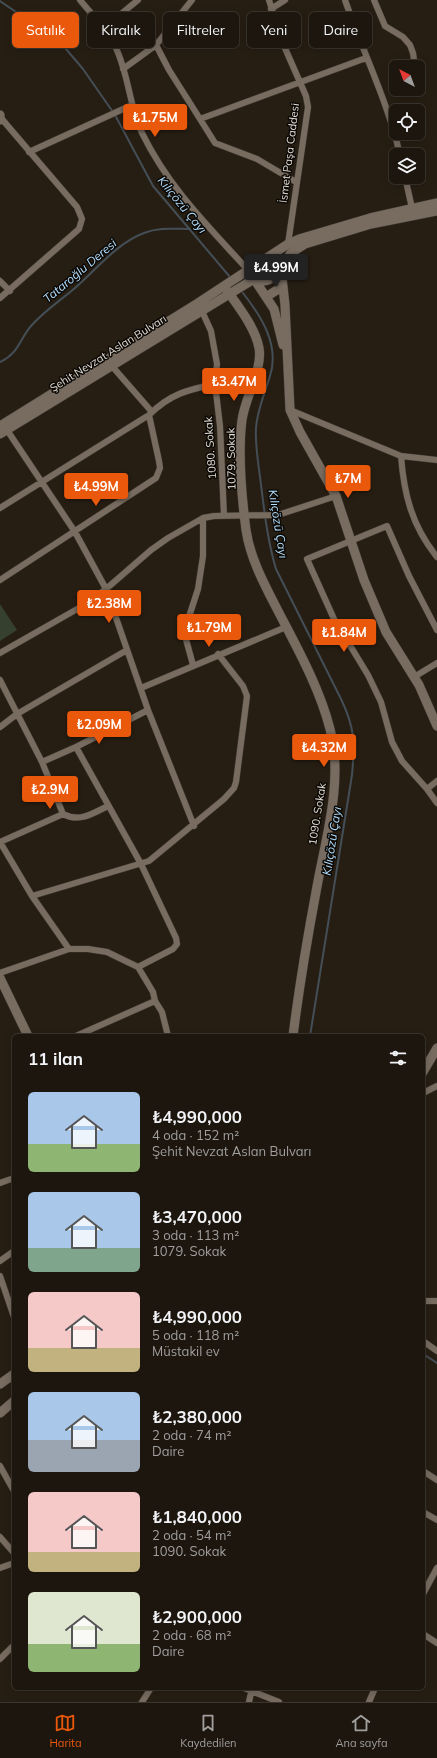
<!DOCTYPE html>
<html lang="tr">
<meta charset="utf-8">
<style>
:root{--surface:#1d160e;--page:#251f17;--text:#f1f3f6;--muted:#a09f9e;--line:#3b352e;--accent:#ea580c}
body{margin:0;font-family:Mulish,sans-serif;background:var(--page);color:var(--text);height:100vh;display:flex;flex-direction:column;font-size:15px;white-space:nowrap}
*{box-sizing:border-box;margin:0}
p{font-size:13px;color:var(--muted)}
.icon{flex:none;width:22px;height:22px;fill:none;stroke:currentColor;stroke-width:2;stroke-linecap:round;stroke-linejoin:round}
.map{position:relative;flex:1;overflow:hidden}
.panel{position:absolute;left:12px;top:1034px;width:413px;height:656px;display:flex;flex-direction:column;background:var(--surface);border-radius:6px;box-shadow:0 2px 10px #0003,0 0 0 1px var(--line)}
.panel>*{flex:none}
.banner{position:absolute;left:12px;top:12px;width:413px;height:36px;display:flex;gap:8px}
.needle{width:26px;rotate:319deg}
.tools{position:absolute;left:389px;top:60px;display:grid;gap:8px}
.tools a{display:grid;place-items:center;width:36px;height:36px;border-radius:6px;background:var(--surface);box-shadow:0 2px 10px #0003,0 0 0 1px var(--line);font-size:20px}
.price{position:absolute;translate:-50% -34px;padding:0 9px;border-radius:4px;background:var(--accent);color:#fff;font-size:13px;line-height:26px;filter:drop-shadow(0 1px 2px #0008)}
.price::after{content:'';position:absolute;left:50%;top:24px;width:12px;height:9px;margin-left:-6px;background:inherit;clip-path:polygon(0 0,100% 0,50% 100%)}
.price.on{background:#222;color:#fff}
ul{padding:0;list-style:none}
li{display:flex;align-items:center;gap:12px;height:100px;padding:0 16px}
li span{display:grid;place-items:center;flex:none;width:112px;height:80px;border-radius:6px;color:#555}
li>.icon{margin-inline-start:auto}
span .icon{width:48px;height:48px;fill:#fffc;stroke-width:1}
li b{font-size:17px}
h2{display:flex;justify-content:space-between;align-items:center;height:48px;padding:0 16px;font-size:17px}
.pill{padding:0 14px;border-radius:6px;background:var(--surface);box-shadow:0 2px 10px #0003,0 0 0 1px var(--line);font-size:14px;line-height:36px}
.pill.on{background:var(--accent);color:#fff}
.tab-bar{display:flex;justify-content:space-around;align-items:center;height:56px;border-top:1px solid var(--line);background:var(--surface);font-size:11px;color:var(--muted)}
.tab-bar a{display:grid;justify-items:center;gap:2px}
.tab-bar .on{color:var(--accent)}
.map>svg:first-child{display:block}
</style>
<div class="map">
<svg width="437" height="1702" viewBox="0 0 437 1702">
<rect width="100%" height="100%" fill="#271e13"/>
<path fill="#36402e" d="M0,604L17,630L0,641Z"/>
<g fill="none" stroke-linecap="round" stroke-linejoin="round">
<path stroke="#444e56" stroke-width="2" d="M0,1L54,38L66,49L83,69L115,115L153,186L230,277
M243,293C261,316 280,345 270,376C265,393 257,410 256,428C255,444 258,461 260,477C264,508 267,539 276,569L341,699C355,728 355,743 352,775L310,1036
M0,362C19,353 19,340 31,326C44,311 61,300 75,288C97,269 117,243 144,233C159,227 174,229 190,229
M423,1354L437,1363"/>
<defs>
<path id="street" d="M80,0C92,15 107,29 115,46C129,74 129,106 142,133C169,188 207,225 248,270
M269,0L281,39L306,96L308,107L288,244
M345,0C363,52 388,102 400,155
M374,0L385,26L403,37L410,45L413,53L415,67
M271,9L285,0
M104,28L138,0
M156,45L169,70L200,119L366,58
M123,69L156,45L192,0
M200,119L215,143L257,159L296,182
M29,152L132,105
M405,177L412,208
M0,281L10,291
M0,298L79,229L82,219L77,207L1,118
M201,309L211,331L217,364L215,384L220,426L224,516
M111,365L152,412
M290,410L401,456L437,460
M7,430L75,532L106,589L148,710L194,826
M401,456C404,495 412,526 437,557
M0,508L149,415C170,394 187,390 215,384
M0,580L156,478L160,468L159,461L149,415
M0,653L86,604L106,589L151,550L168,538L203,518L214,516L278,515L336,496
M193,665L184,632L198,589L203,556V518
M414,677L437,663
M0,680L42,762L63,814
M141,688L286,627
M0,727L17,714L127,650
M42,762L76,747L148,710
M437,781L427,789L437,803
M427,789L402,761L392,742L381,702L368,675L334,619L307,559L387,526L409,576L437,630
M0,842L32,896L69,949
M0,842L63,814C80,823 93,813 108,806
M32,896L149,861L224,799L234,788L236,782L247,696L243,686L218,654
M0,973L69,949H88L107,952L138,967L173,949L177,944L176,938L141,864L76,747
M155,1001L162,1012L168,1036
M76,1036L155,1001L153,992L138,967
M423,1093L437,1086
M0,1183L14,1178
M0,1261L14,1251
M0,1276L14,1317
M423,1301H437
M423,1341L437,1351
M0,1466L14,1491
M423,1471L437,1480
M423,1512L437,1520
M0,1537L14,1553
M0,1568L14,1563
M423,1594L437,1568
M423,1634L437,1643
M0,1659L14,1645
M244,1688L279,1702
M142,1702L151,1688
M249,1702L252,1688
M369,1702L375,1688"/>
<path id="secondary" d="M0,115V120
M437,211L371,224L305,244L291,253L281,268L285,305L290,410L300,432L336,496L364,580L386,632L419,685L437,726
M253,278C265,285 275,279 280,267
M224,286C236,304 255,326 259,348C263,369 245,397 242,420C238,451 242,499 246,530C250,557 263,582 276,607C296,646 319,686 330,729C344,782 325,840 316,892C307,940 299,988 293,1036
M266,297L277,290L283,289
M0,426L198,303L288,244L299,239L370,218L437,203
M0,434L254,279L274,309L283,345
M0,978L28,1036
M423,1072L437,1048
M0,1384L14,1374
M0,1413L14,1401"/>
</defs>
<use href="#street" stroke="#3e3730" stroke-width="7"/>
<use href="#secondary" stroke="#3e3730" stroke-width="10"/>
<use href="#street" stroke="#786c60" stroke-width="6"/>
<use href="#secondary" stroke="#786c60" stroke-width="9"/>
</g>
<g text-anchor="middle" stroke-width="3" stroke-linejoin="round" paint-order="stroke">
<g font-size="11" fill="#e3ddd5" stroke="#0c0905">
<text transform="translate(289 153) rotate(-83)" y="4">İsmet Paşa Caddesi</text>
<text transform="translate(108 353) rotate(-32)" y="4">Şehit Nevzat Aslan Bulvarı</text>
<text transform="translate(210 448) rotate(-94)" y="4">1080. Sokak</text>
<text transform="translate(231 459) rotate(-91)" y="4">1079. Sokak</text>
<text transform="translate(317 814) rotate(-81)" y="4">1090. Sokak</text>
</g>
<g font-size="12" font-style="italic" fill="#b3dfff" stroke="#0c0905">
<text transform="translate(182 205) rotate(51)" y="4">Kılıçözü Çayı</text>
<text transform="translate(80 271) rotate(-40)" y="4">Tataroğlu Deresi</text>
<text transform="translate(278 524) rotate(81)" y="4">Kılıçözü Çayı</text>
<text transform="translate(332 841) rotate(-81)" y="4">Kılıçözü Çayı</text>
</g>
</g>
</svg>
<div class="tools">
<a><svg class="needle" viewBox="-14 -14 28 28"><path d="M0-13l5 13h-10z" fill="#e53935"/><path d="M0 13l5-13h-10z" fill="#a09f9e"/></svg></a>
<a><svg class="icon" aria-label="locate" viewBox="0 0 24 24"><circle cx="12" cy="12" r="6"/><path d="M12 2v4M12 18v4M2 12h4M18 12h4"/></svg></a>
<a><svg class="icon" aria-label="layers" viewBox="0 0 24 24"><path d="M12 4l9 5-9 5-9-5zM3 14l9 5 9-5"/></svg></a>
</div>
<b class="price" style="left:155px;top:138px">₺1.75M</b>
<b class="price on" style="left:276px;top:288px">₺4.99M</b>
<b class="price" style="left:234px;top:402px">₺3.47M</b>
<b class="price" style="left:348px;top:499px">₺7M</b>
<b class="price" style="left:96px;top:507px">₺4.99M</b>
<b class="price" style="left:109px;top:624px">₺2.38M</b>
<b class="price" style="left:209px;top:648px">₺1.79M</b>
<b class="price" style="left:344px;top:653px">₺1.84M</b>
<b class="price" style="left:99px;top:745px">₺2.09M</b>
<b class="price" style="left:324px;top:768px">₺4.32M</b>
<b class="price" style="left:50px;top:810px">₺2.9M</b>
<div class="banner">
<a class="pill on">Satılık</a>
<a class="pill">Kiralık</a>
<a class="pill">Filtreler</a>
<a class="pill">Yeni</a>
<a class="pill">Daire</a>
</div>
<section class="panel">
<h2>11 ilan<svg class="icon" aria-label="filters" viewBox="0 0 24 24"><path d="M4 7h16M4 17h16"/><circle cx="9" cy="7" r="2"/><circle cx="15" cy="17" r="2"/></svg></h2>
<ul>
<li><span style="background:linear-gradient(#a9c7e8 65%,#8fb573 0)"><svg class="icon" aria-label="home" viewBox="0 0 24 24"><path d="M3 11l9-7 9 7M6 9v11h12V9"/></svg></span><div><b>₺4,990,000</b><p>4 oda · 152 m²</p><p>Şehit Nevzat Aslan Bulvarı</p></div></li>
<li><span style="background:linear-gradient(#a9c7e8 70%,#7fa58c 0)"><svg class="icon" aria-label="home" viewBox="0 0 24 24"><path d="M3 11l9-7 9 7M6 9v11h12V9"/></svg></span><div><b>₺3,470,000</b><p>3 oda · 113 m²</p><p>1079. Sokak</p></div></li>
<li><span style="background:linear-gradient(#f6c9c9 70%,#c2b280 0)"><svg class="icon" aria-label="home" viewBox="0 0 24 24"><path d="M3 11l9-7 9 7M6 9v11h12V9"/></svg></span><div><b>₺4,990,000</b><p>5 oda · 118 m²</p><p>Müstakil ev</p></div></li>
<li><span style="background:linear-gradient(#a9c7e8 60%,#9aa5b1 0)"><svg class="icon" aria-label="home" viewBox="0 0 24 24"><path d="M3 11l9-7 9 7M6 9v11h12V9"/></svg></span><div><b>₺2,380,000</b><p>2 oda · 74 m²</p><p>Daire</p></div></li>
<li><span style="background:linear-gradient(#f6c9c9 75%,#c2b280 0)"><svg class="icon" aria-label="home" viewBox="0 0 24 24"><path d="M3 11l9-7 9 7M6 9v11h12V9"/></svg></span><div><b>₺1,840,000</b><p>2 oda · 54 m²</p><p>1090. Sokak</p></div></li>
<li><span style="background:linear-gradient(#dfe7d0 65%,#8fb573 0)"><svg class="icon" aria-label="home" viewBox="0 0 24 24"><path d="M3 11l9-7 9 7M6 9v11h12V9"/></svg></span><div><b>₺2,900,000</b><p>2 oda · 68 m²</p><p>Daire</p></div></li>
</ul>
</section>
</div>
<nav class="tab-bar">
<a class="on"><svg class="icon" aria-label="map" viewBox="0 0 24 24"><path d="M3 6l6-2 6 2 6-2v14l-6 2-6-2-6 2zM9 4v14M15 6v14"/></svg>Harita</a>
<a><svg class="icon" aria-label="saved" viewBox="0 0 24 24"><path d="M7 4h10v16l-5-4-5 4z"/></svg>Kaydedilen</a>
<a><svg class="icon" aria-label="home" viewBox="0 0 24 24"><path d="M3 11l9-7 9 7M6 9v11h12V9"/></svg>Ana sayfa</a>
</nav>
